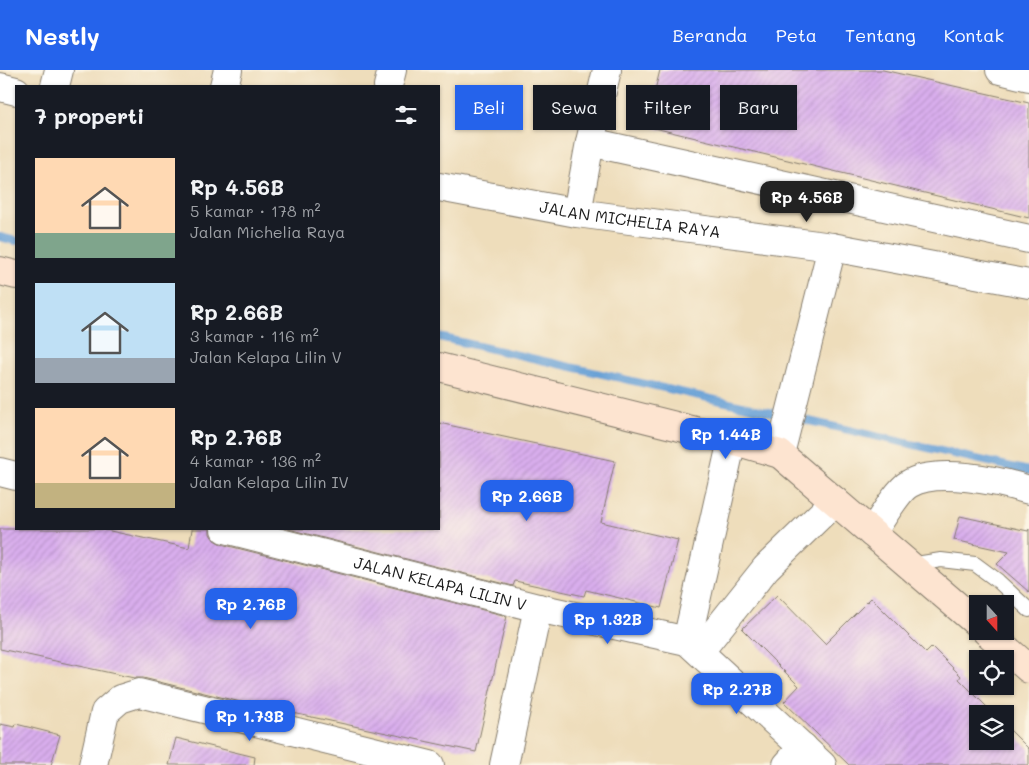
<!DOCTYPE html>
<html lang="id">
<meta charset="utf-8">
<style>
:root{--surface:#171b24;--page:#20242c;--text:#f1f3f6;--muted:#9ea1a6;--accent:#2563eb}
body{margin:0;font-family:Mali,sans-serif;background:var(--page);color:var(--text);height:100vh;display:flex;flex-direction:column;font-size:19px;white-space:nowrap}
*{box-sizing:border-box;margin:0}
p{font-size:16px;color:var(--muted)}
.icon{flex:none;width:28px;height:28px;fill:none;stroke:currentColor;stroke-width:2;stroke-linecap:round;stroke-linejoin:round}
.map{position:relative;flex:1;overflow:hidden}
.drawer{position:absolute;left:15px;top:15px;width:425px;height:445px;display:flex;flex-direction:column;background:var(--surface);border-radius:0px;box-shadow:0 1px 4px #0004}
.drawer>*{flex:none}
.top-card{position:absolute;left:455px;top:15px;width:475px;height:45px;display:flex;gap:10px}
.needle{width:32px;rotate:159deg}
.controls{position:absolute;left:969px;top:525px;display:grid;gap:10px}
.controls a{display:grid;place-items:center;width:45px;height:45px;border-radius:0px;background:var(--surface);box-shadow:0 1px 4px #0004;font-size:25px}
.price{position:absolute;translate:-50% -42px;padding:0 11px;border-radius:10px;background:var(--accent);color:#fff;font-size:16px;line-height:32px;filter:drop-shadow(0 1px 2px #0008)}
.price::after{content:'';position:absolute;left:50%;top:30px;width:15px;height:11px;margin-left:-8px;background:inherit;clip-path:polygon(0 0,100% 0,50% 100%)}
.price.selected{background:#222;color:#fff}
ul{padding:0;list-style:none}
li{display:flex;align-items:center;gap:15px;height:125px;padding:0 20px}
li span{display:grid;place-items:center;flex:none;width:140px;height:100px;border-radius:0px;color:#555}
li>.icon{margin-inline-start:auto}
span .icon{width:60px;height:60px;fill:#fffc;stroke-width:1}
li b{font-size:21px}
h2{display:flex;justify-content:space-between;align-items:center;height:60px;padding:0 20px;font-size:21px}
.chip{padding:0 18px;border-radius:0px;background:var(--surface);box-shadow:0 1px 4px #0004;font-size:18px;line-height:45px}
.chip.selected{background:var(--accent);color:#fff}
header{display:flex;align-items:center;gap:30px;box-sizing:border-box;height:70px;padding:0 25px;background:var(--accent);color:#fff}
header strong{font-size:24px}
nav{display:flex;gap:28px;margin-inline-start:auto;font-size:18px}
.map>svg:first-child{display:block}
</style>
<header>
<strong>Nestly</strong>
<nav><a>Beranda</a><a>Peta</a><a>Tentang</a><a>Kontak</a></nav>
</header>
<div class="map">
<svg width="1029" height="695" viewBox="0 0 1029 695">
<defs>
<pattern id="building-hatch" width="6" height="6" patternUnits="userSpaceOnUse" patternTransform="scale(1.25)"><rect width="6" height="6" fill="#d9aeed"/><path d="M-1 1l2-2M0 6l6-6M5 7l2-2" fill="none" stroke="#ba95cb"/></pattern>
</defs>
<rect width="100%" height="100%" fill="#fcf5e5"/>
<filter id="ink" filterUnits="userSpaceOnUse"><feTurbulence type="fractalNoise" baseFrequency=".02" numOctaves="2"/><feDisplacementMap in="SourceGraphic" scale="10" xChannelSelector="R" yChannelSelector="G"/><feConvolveMatrix kernelMatrix="1 2 1 2 8 2 1 2 1" color-interpolation-filters="sRGB"/></filter>
<filter id="wash" filterUnits="userSpaceOnUse"><feTurbulence type="fractalNoise" baseFrequency=".0096" numOctaves="4" result="noise"/><feDisplacementMap in="SourceGraphic" scale="20" xChannelSelector="R" yChannelSelector="G"/><feGaussianBlur stdDeviation="1.12" result="paint"/><feColorMatrix in="noise" values="0 0 0 0 0 0 0 0 0 0 0 0 0 0 0 0 0 1.4 0 .05"/><feComposite in="paint" operator="in"/></filter>
<g filter="url(#wash)">
<rect width="100%" height="100%" fill="#edb"/>
<g fill="none" stroke-linecap="round" stroke-linejoin="round">
<path stroke="#67a0d6" stroke-width="8" d="M0,167L16,171
M439,267L1029,401"/>
</g>
<g id="blocks">
<path fill="url(#building-hatch)" d="M660,0H883L1029,33V148L646,56Z
M439,353L615,391L601,452L678,470L661,538L586,520L584,526L515,511L513,516L288,459H439Z
M960,446L1028,461L1029,459V522L997,494L1009,482L954,470Z
M0,459H101L189,478L192,459H210V464L214,470L221,474L507,546L476,682L241,632L143,608H134L0,579Z
M777,525L825,574L871,528L926,583L932,577L961,606L959,609L994,644H978V671H1005V655L1029,679V695H849L784,632L799,616L742,559Z
M0,654L15,657L16,654L60,665L51,695H0Z
M176,668L255,687L254,695H169Z"/>
</g>
</g>
<g filter="url(#ink)">
<use href="#blocks" fill-opacity="0" stroke="#857c6c" stroke-width="1"/>
<g fill="none" stroke-linecap="round" stroke-linejoin="round">
<defs>
<path id="lane" d="M910,495L941,490L975,494L998,511L1029,540"/>
<g id="street">
<path d="M1000,0L1029,7"/>
<path d="M55,16L59,0"/>
<path d="M224,16L228,0"/>
<path d="M388,16L392,0"/>
<path d="M0,17L16,21"/>
<path d="M590,72L1029,169"/>
<path id="s1" d="M439,117L577,143L832,177L1029,214"/>
<path d="M577,143L590,72L607,0"/>
<path d="M780,384L832,177"/>
<path d="M0,402L16,406"/>
<path id="s2" d="M225,459L538,538L687,571L822,695"/>
<path d="M872,463C880,451 898,420 909,414C936,397 1000,411 1029,420"/>
<path d="M687,571L732,370"/>
<path d="M700,581L766,498L835,431"/>
<path d="M93,695L105,642L120,629L139,623L430,695"/>
<path d="M504,695L538,538"/>
<path d="M787,695L803,677"/>
</g>
<path id="secondary" d="M0,201L16,205
M439,297L732,370L780,384L978,554
M986,561L1029,599"/>
</defs>
<use href="#lane" stroke="#857c6c" stroke-width="16"/>
<use href="#street" stroke="#857c6c" stroke-width="30"/>
<use href="#secondary" stroke="#857c6c" stroke-width="30"/>
<use href="#lane" stroke="#fff" stroke-width="14"/>
<use href="#street" stroke="#fff" stroke-width="28"/>
<use href="#secondary" stroke="#fde4d0" stroke-width="28"/>
</g>
</g>
<g text-anchor="middle" stroke-width="5" stroke-linejoin="round" paint-order="stroke">
<g font-size="16" fill="#1c1c1c" stroke="#fcf5e5">
<text dy="6" stroke="none"><textPath href="#s1" startOffset="194">JALAN MICHELIA RAYA</textPath></text>
<text dy="6" stroke="none"><textPath href="#s2" startOffset="222">JALAN KELAPA LILIN V</textPath></text>
</g>
</g>
</svg>
<div class="controls">
<a><svg class="needle" viewBox="-14 -14 28 28"><path d="M0-13l5 13h-10z" fill="#e53935"/><path d="M0 13l5-13h-10z" fill="#9ea1a6"/></svg></a>
<a><svg class="icon" aria-label="locate" viewBox="0 0 24 24"><circle cx="12" cy="12" r="6"/><path d="M12 2v4M12 18v4M2 12h4M18 12h4"/></svg></a>
<a><svg class="icon" aria-label="layers" viewBox="0 0 24 24"><path d="M12 4l9 5-9 5-9-5zM3 14l9 5 9-5"/></svg></a>
</div>
<b class="price selected" style="left:807px;top:153px">Rp 4.56B</b>
<b class="price" style="left:726px;top:390px">Rp 1.44B</b>
<b class="price" style="left:527px;top:452px">Rp 2.66B</b>
<b class="price" style="left:251px;top:560px">Rp 2.76B</b>
<b class="price" style="left:608px;top:575px">Rp 1.32B</b>
<b class="price" style="left:737px;top:645px">Rp 2.27B</b>
<b class="price" style="left:250px;top:672px">Rp 1.73B</b>
<div class="top-card">
<a class="chip selected">Beli</a>
<a class="chip">Sewa</a>
<a class="chip">Filter</a>
<a class="chip">Baru</a>
</div>
<section class="drawer">
<h2>7 properti<svg class="icon" aria-label="filters" viewBox="0 0 24 24"><path d="M4 7h16M4 17h16"/><circle cx="9" cy="7" r="2"/><circle cx="15" cy="17" r="2"/></svg></h2>
<ul>
<li><span style="background:linear-gradient(#ffd9b3 75%,#7fa58c 0)"><svg class="icon" aria-label="home" viewBox="0 0 24 24"><path d="M3 11l9-7 9 7M6 9v11h12V9"/></svg></span><div><b>Rp 4.56B</b><p>5 kamar · 178 m²</p><p>Jalan Michelia Raya</p></div></li>
<li><span style="background:linear-gradient(#bfe0f5 75%,#9aa5b1 0)"><svg class="icon" aria-label="home" viewBox="0 0 24 24"><path d="M3 11l9-7 9 7M6 9v11h12V9"/></svg></span><div><b>Rp 2.66B</b><p>3 kamar · 116 m²</p><p>Jalan Kelapa Lilin V</p></div></li>
<li><span style="background:linear-gradient(#ffd9b3 75%,#c2b280 0)"><svg class="icon" aria-label="home" viewBox="0 0 24 24"><path d="M3 11l9-7 9 7M6 9v11h12V9"/></svg></span><div><b>Rp 2.76B</b><p>4 kamar · 136 m²</p><p>Jalan Kelapa Lilin IV</p></div></li>
</ul>
</section>
</div>
